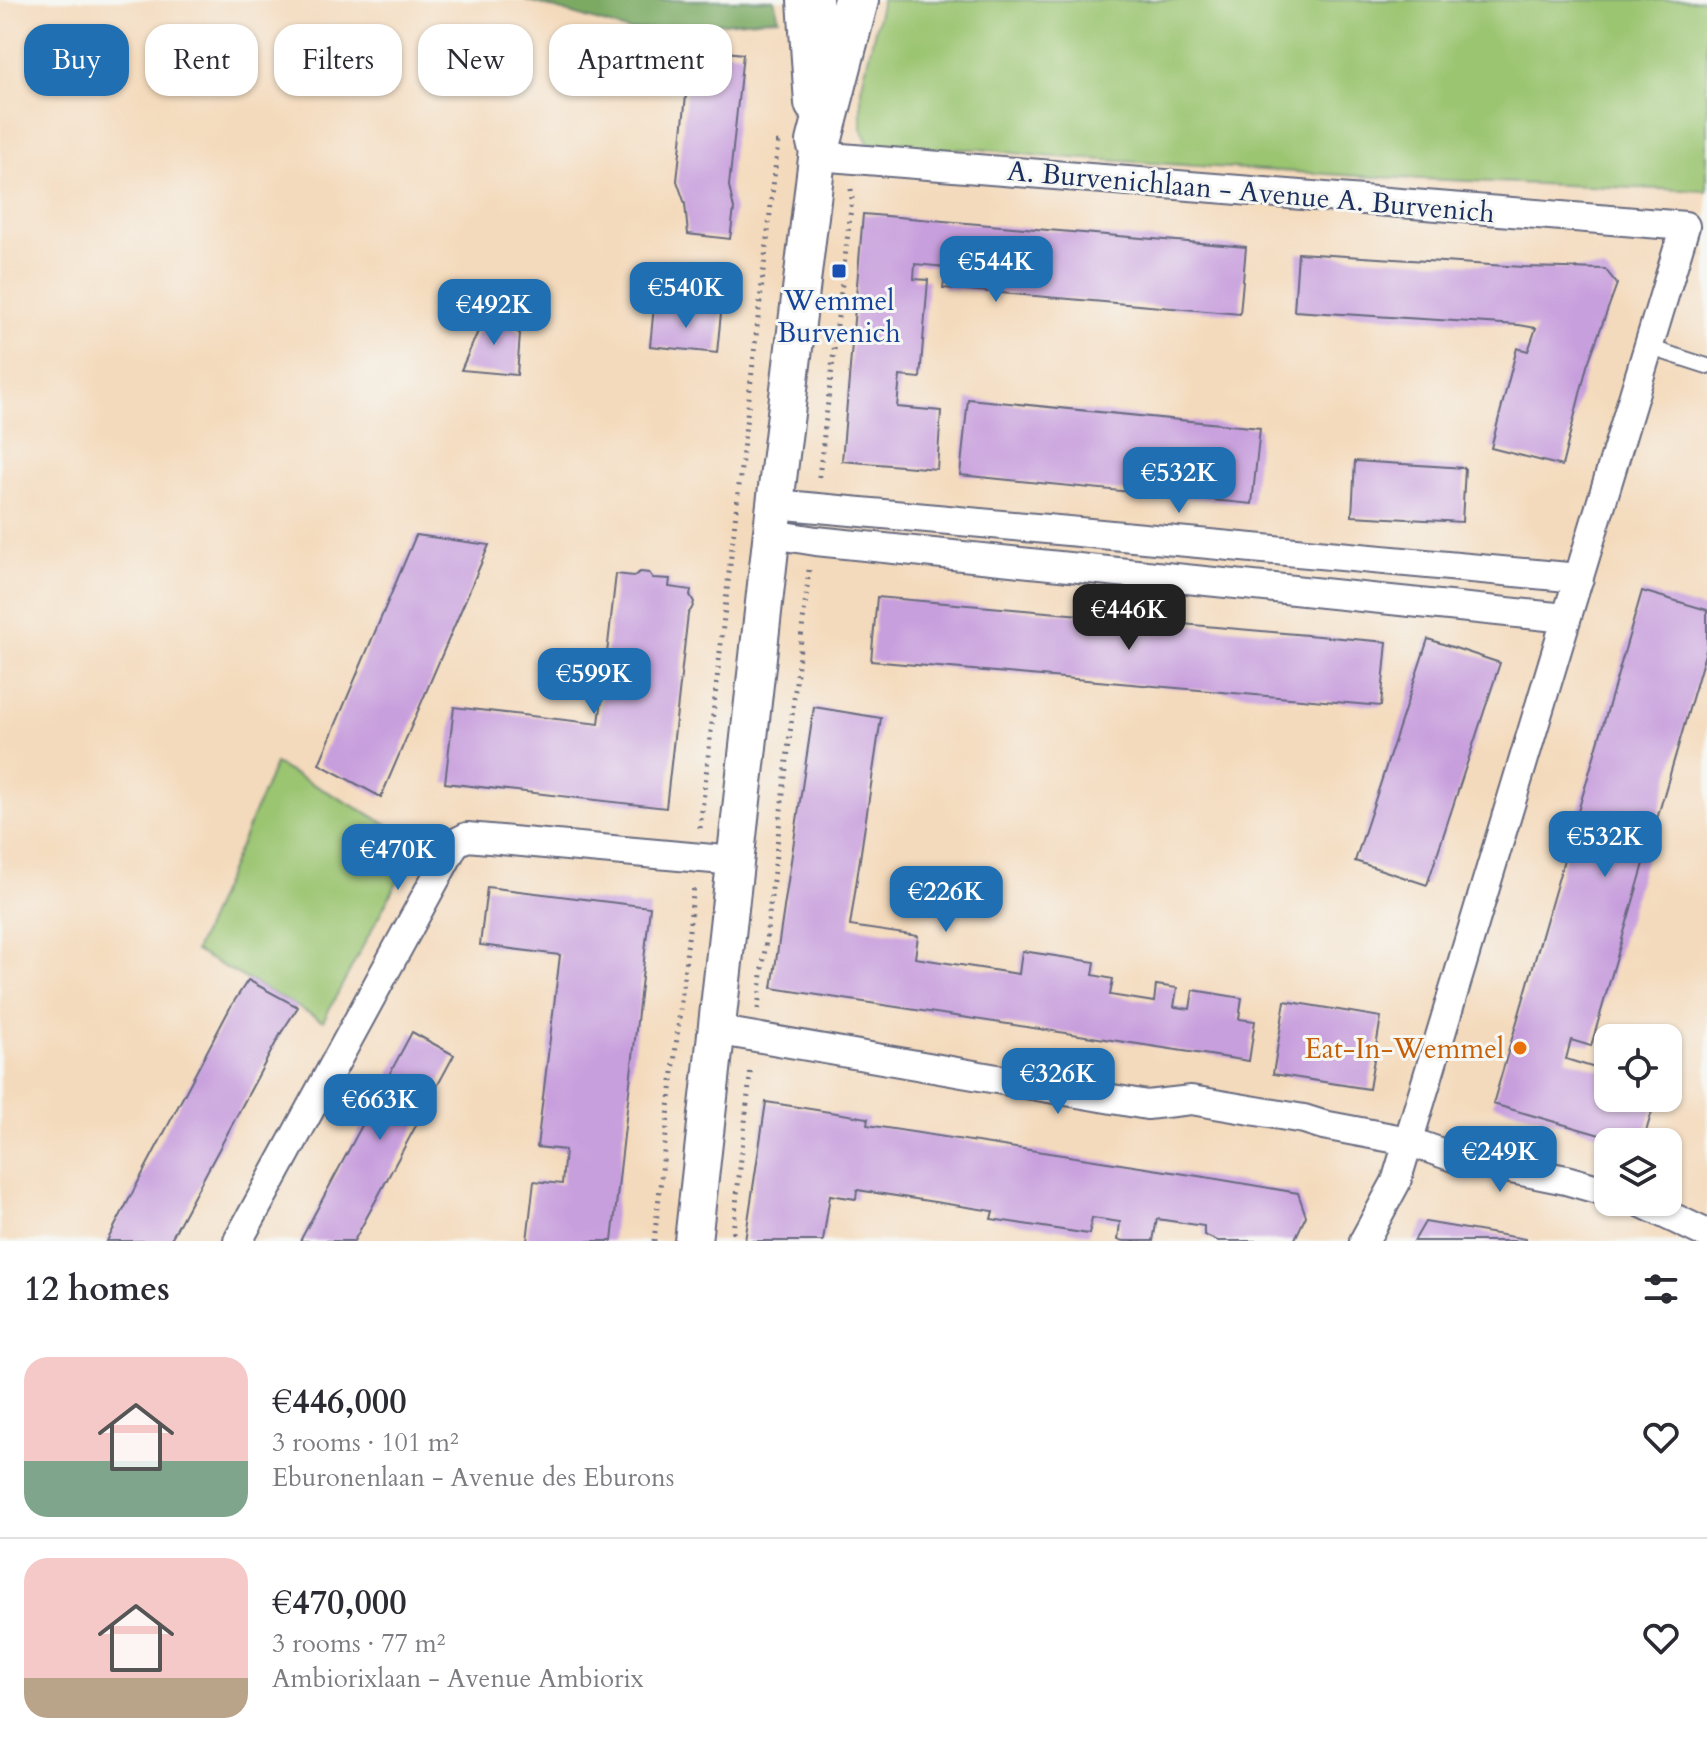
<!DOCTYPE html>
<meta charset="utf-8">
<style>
:root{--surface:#fff;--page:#f7f7f7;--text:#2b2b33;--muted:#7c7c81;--line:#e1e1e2;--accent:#1f6fb2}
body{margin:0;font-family:Cardo,serif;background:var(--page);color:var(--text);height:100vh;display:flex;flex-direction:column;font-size:30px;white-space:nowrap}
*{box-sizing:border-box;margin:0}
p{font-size:26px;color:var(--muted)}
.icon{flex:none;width:44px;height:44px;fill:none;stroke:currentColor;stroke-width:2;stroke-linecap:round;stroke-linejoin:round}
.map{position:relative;height:1241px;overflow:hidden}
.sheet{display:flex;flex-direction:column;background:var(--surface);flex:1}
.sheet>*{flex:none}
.guide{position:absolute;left:24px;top:24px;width:800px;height:72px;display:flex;gap:16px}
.tools{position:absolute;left:1594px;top:1024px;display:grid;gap:16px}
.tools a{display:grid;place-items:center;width:88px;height:88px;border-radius:16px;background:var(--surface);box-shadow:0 2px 6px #0004;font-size:40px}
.price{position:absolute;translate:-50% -68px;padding:0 18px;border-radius:16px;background:var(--accent);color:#fff;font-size:26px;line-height:52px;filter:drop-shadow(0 2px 4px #0008)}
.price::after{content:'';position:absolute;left:50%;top:48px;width:24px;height:18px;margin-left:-12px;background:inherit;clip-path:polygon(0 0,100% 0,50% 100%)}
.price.on{background:#222;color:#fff}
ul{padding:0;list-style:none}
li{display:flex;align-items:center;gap:24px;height:200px;padding:0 24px}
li+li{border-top:2px solid var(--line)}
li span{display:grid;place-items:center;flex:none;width:224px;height:160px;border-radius:24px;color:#555}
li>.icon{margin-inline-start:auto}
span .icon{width:96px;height:96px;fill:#fffc;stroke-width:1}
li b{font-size:34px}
h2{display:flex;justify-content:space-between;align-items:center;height:96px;padding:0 24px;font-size:34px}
.pill{padding:0 28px;border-radius:24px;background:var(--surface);box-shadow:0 2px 6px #0004;font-size:28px;line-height:72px}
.pill.on{background:var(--accent);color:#fff}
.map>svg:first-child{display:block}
</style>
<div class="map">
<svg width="1707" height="1241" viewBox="0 0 1707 1241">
<rect width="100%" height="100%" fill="#f6f6f2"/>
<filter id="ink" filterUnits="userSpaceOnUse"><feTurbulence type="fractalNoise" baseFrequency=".0125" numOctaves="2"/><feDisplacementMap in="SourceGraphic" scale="16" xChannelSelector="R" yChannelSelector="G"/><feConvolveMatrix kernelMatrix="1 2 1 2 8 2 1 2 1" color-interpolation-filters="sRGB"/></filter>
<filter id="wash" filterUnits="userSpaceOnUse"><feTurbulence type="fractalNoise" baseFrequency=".006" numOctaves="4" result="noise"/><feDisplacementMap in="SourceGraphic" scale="32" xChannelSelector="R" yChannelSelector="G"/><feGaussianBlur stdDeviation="1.8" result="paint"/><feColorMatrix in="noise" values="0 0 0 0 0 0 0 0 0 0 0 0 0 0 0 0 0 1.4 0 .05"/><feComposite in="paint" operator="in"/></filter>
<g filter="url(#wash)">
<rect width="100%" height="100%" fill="#f4dabc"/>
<path fill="#9bc571" stroke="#5b7a68" stroke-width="2" d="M882,0H1707V191L1374,177L1040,156L979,149H894L868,143L861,128V89Z
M275,764L419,841L323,1021L195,951Z"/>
<path fill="#7caa63" stroke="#4c6c60" stroke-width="2" d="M526,0H774L779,18L630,31Z"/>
<g id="blocks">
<path fill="#c89fdd" d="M691,48L743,54L729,186L734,209L730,239L688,234L685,204L677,181Z
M863,214L1246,247L1240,314L943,288L946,267L915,264L914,279L928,280L920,378L900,376L897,407L941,411L937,469L842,461Z
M1298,253L1523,267L1605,269L1617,284L1587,366L1562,466L1491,448L1517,348L1528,351L1536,328L1519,325L1294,311Z
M490,304L520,334L517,375L461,370Z
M654,306L721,313L717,353L650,346Z
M968,399L1260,428L1252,504L960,475Z
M1355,461L1465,468L1462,522L1352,516Z
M416,535L489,545L381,797L319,764Z
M640,572L649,573L653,578L670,579L669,587L691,590L690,595L694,602L692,608L688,614L666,808L445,783L454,707L599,724L616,574L634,576Z
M1642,591L1707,610V647L1591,1046L1571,1040L1566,1059L1608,1072V1098H1645L1655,1101L1643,1142H1624L1493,1104Z
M877,597L1387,642L1381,706L871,661Z
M1428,639L1500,663L1427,885L1355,861Z
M814,707L881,718L850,926L918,936L915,958L1019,974L1022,951L1095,962L1093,975L1113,979L1110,995L1154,1002L1156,985L1177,988L1174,1007L1190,1009L1193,990L1242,998L1239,1019L1255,1021L1249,1061L772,988Z
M487,887L650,907L612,1241H527L534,1181L562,1184L565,1150L537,1147L560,955L480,945Z
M248,980L298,1007L281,1033L170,1241H107L231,1006Z
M1285,1001L1381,1017L1369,1089L1273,1074Z
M412,1032L454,1055L391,1172L354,1241H300Z
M766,1102L868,1118L867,1125L1211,1178L1298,1193L1306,1216L1294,1241H1218L1204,1235V1226L1157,1219L1153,1241H1125L1118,1240L1120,1222L1092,1218L1089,1234L991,1219L993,1211L857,1190L856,1199L830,1195L823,1241H745Z
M1425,1222L1526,1239V1241H1414Z"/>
</g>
</g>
<g filter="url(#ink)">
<use href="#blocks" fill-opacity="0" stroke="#676b7f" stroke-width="2"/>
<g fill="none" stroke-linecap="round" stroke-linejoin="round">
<defs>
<path id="service" d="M1648,347L1707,366"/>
<path id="minor" d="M817,156L1685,226L1396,1182L1364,1241
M775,504L1579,578
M772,534L816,541L1566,618
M715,1030L1147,1105L1191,1100L1304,1119L1323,1125L1408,1141L1456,1158L1566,1180L1608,1192
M1640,1202L1707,1234
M238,1241L455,843L467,837L735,861"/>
<path id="tertiary" d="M693,1241L775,504L819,142"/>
<path id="primary" d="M810,0L817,103
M819,142L856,0"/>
</defs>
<use href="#service" stroke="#676b7f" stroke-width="18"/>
<use href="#minor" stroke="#676b7f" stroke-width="32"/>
<use href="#tertiary" stroke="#676b7f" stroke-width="40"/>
<use href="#primary" stroke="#676b7f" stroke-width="48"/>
<path stroke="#676b7f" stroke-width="5" stroke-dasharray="2 6" stroke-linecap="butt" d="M819,477L852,199L851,189
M700,828L778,143L782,142
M758,1009L809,570
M654,1241L694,886
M732,1241L751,1067"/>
<use href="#service" stroke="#fff" stroke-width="14"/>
<use href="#minor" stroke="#fff" stroke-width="28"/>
<use href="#tertiary" stroke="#fff" stroke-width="36"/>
<use href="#primary" stroke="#fff" stroke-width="44"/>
</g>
</g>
<rect fill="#1a4fb4" stroke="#f6f6f2" stroke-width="3" x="831" y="263" width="16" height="16" rx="4"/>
<circle fill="#e8710a" stroke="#f6f6f2" stroke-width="3" cx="1520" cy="1048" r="8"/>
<g text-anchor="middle" stroke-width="6" stroke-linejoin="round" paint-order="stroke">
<g font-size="28" fill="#1b2f5e" stroke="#f6f6f2">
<text transform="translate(1251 191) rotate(5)" y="10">A. Burvenichlaan - Avenue A. Burvenich</text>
</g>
<g font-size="28" fill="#164399" stroke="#f6f6f2">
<text x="839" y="310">Wemmel<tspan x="839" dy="32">Burvenich</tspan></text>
</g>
<g font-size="28" fill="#c56008" stroke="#f6f6f2" text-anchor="end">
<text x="1504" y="1058">Eat-In-Wemmel</text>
</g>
</g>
</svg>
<div class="tools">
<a><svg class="icon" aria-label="locate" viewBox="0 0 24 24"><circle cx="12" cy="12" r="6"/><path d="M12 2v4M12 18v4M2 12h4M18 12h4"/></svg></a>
<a><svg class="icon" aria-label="layers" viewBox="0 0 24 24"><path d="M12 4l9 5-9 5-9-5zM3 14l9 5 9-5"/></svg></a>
</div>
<b class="price" style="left:996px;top:304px">€544K</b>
<b class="price" style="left:686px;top:330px">€540K</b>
<b class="price" style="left:494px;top:347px">€492K</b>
<b class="price" style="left:1179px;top:515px">€532K</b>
<b class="price on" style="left:1129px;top:652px">€446K</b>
<b class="price" style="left:594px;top:716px">€599K</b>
<b class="price" style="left:1605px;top:879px">€532K</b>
<b class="price" style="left:398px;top:892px">€470K</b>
<b class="price" style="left:946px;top:934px">€226K</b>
<b class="price" style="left:1058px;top:1116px">€326K</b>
<b class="price" style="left:380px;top:1142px">€663K</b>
<b class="price" style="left:1500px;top:1194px">€249K</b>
<div class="guide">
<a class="pill on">Buy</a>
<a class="pill">Rent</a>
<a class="pill">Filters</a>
<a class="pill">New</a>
<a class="pill">Apartment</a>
</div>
</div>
<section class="sheet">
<h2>12 homes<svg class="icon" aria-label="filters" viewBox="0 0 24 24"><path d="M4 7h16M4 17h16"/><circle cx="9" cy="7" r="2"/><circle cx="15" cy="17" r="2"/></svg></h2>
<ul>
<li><span style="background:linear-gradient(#f6c9c9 65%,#7fa58c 0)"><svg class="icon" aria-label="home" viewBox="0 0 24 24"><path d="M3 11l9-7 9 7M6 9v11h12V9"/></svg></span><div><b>€446,000</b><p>3 rooms · 101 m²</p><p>Eburonenlaan - Avenue des Eburons</p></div><svg class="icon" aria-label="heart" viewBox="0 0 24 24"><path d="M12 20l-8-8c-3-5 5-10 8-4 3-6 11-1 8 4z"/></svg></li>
<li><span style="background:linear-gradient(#f6c9c9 75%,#b9a48a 0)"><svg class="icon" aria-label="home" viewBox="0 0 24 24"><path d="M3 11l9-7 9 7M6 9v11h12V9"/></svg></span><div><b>€470,000</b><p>3 rooms · 77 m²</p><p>Ambiorixlaan - Avenue Ambiorix</p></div><svg class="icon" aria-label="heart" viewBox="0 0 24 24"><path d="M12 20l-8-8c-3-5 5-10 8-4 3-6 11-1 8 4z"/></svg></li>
</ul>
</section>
